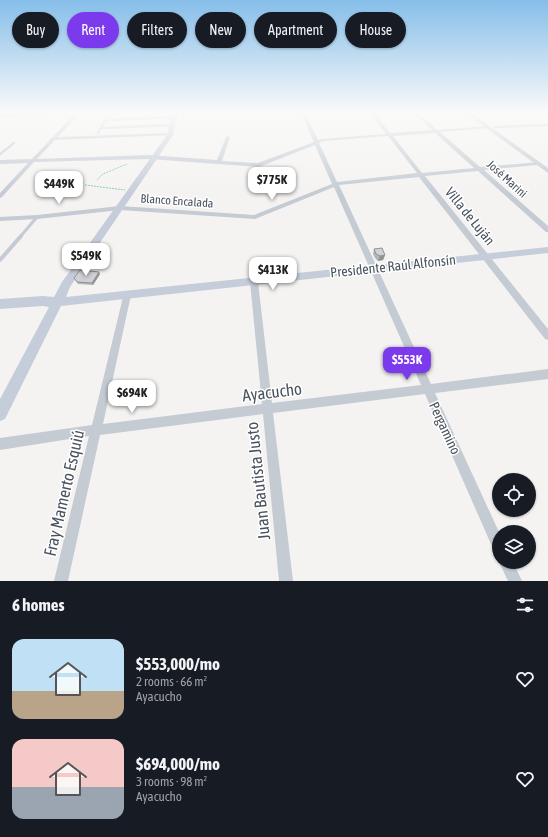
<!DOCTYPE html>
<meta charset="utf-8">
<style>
:root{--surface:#171b24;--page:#242831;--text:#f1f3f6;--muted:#9ea1a6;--accent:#7c3aed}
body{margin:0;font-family:"Asap Condensed",sans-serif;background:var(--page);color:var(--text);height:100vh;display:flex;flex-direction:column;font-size:15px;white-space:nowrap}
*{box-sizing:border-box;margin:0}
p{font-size:13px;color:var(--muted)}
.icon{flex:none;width:22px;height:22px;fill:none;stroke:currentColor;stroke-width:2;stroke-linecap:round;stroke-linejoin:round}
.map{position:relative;height:581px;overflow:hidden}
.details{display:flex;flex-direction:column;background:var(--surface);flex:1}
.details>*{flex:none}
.hud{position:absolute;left:12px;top:12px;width:524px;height:36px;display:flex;gap:8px}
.controls{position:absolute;left:492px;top:473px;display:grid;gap:8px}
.controls a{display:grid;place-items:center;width:44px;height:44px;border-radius:50%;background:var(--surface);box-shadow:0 1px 3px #0004;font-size:20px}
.price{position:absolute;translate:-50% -34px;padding:0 9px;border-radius:8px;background:#fff;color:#222;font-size:13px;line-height:26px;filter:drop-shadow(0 1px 2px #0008)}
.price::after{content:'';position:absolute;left:50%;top:24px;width:12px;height:9px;margin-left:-6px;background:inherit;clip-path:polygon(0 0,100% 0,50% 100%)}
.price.active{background:var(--accent);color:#fff}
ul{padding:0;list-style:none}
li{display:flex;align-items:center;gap:12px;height:100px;padding:0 12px}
li span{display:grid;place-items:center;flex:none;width:112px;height:80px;border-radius:12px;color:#555}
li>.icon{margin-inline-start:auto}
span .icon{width:48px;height:48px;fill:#fffc;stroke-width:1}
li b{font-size:17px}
h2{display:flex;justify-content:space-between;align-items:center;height:48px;padding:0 12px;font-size:17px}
.tag{padding:0 14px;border-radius:18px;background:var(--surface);box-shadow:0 1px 3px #0004;font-size:14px;line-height:36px}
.tag.active{background:var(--accent);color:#fff}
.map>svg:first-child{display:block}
</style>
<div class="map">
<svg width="548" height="581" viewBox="0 0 548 581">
<rect width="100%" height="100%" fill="#f4f3f2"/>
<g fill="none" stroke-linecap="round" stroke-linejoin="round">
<path stroke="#7dccad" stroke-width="1" stroke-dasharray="2 1" stroke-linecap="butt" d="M97,180L103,174L127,164
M85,185L125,190"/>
<path stroke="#c4cbd3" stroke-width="2.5" d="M495,127L548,125
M101,128L173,125
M98,133L104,122L109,120L174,117
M0,154L14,143"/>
<path stroke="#c4cbd3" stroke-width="3" d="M20,237L37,217"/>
<path stroke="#c4cbd3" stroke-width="4" d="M0,260L21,236"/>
<path fill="#c4cbd3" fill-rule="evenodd" d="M54,113H82L79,114L58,137L171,133L173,134L171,135L55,140L37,159L149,155L217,160L226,137L228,136L230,137L222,161L258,163L314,142L301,113H305L318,140L322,139L386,134L370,113H374L390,133L432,130L414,113H418L437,130L490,126V127L488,128L440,132L480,167L539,162L540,163L537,165L484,170L548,226V232H546L478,171L425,176L548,329V340L545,339L419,177L339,185L431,384L548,369V379L435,393L499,532V553L494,551L425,394L273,413L293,581H279L263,414L100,435L68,581H54L89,436L0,450V438L92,425L124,293H130L131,295L103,424L262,404L250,282L254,279L258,282L272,403L421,385L334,187L255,219L120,210L37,219L0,221V217L37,215L120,206L254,215L332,184L315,145L259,167L149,159L34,162L2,197L0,198V193L28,163L0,164V160L32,159L50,140V138H52L74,114L0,117V115ZM435,133L474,168L422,173L393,136ZM388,136L417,173L337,182L319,143L323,141Z
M499,562H513L522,581H508Z"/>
<path fill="#c4cbd3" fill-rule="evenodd" d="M465,113H471L548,168V173Z"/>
<path fill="#c6cdda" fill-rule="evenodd" d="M172,113H178L173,135L70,287L66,297L548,247V253L61,306L5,419L0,421V399L49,307L43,306L0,309V299L43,296L54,297L62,282L167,135Z"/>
</g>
<path fill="#b2b4b8" d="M374,249L385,255L383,260L378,261L375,258L373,254Z
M100,274L93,285L78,284L74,278Z"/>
<path fill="#919296" d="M385,255L383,260L378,261L380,256Z
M99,272L100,274L93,285L92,283Z"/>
<path fill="#cfd1d6" stroke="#919296" d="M382,248L385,255L380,256L376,254L374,249Z
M80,270L99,272L92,283L77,282L74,278Z"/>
<linearGradient id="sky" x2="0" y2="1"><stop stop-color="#86bee9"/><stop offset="0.58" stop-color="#fafaf9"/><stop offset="1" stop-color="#fafaf9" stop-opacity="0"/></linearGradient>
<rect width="548" height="194" fill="url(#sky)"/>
<g text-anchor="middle" stroke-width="3" stroke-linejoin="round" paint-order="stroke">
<g font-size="12" fill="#4a535f" stroke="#fff">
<text transform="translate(507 179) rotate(42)" y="4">José Marini</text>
<text transform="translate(177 201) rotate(4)" y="4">Blanco Encalada</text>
</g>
<g font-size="14" fill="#4a535f" stroke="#fff">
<text transform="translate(470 216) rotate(51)" y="5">Villa de Luján</text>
<text transform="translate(393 266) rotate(-6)" y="5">Presidente Raúl Alfonsín</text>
<text transform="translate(445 428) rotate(65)" y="5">Pergamino</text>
</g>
<g font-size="17" fill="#4a535f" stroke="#fff">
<text transform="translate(272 392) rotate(-7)" y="6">Ayacucho</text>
<text transform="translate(258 481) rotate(-96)" y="6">Juan Bautista Justo</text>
<text transform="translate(64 493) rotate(-77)" y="6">Fray Mamerto Esquiú</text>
</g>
</g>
</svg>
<div class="controls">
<a><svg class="icon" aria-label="locate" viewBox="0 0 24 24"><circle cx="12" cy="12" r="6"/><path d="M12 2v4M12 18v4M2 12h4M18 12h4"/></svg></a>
<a><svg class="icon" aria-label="layers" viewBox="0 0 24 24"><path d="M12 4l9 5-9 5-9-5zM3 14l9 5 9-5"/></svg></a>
</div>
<b class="price" style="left:272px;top:201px">$775K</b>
<b class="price" style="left:59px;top:205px">$449K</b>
<b class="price" style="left:86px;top:277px">$549K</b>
<b class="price" style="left:273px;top:291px">$413K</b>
<b class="price active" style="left:407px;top:381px">$553K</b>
<b class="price" style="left:132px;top:414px">$694K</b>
<div class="hud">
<a class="tag">Buy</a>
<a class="tag active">Rent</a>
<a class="tag">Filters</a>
<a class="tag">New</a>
<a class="tag">Apartment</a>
<a class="tag">House</a>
</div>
</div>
<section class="details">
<h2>6 homes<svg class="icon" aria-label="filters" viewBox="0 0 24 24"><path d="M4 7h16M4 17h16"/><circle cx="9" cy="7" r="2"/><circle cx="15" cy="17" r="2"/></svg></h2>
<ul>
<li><span style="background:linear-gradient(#bfe0f5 65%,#b9a48a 0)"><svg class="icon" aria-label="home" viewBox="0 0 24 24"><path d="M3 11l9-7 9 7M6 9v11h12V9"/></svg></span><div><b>$553,000/mo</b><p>2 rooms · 66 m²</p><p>Ayacucho</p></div><svg class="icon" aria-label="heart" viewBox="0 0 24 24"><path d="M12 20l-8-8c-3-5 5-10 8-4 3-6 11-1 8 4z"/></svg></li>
<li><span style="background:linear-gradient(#f6c9c9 60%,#9aa5b1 0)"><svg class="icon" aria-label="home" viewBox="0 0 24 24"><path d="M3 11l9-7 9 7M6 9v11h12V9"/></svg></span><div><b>$694,000/mo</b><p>3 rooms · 98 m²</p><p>Ayacucho</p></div><svg class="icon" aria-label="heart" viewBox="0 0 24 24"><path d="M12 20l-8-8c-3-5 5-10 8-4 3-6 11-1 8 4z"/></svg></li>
</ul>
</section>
